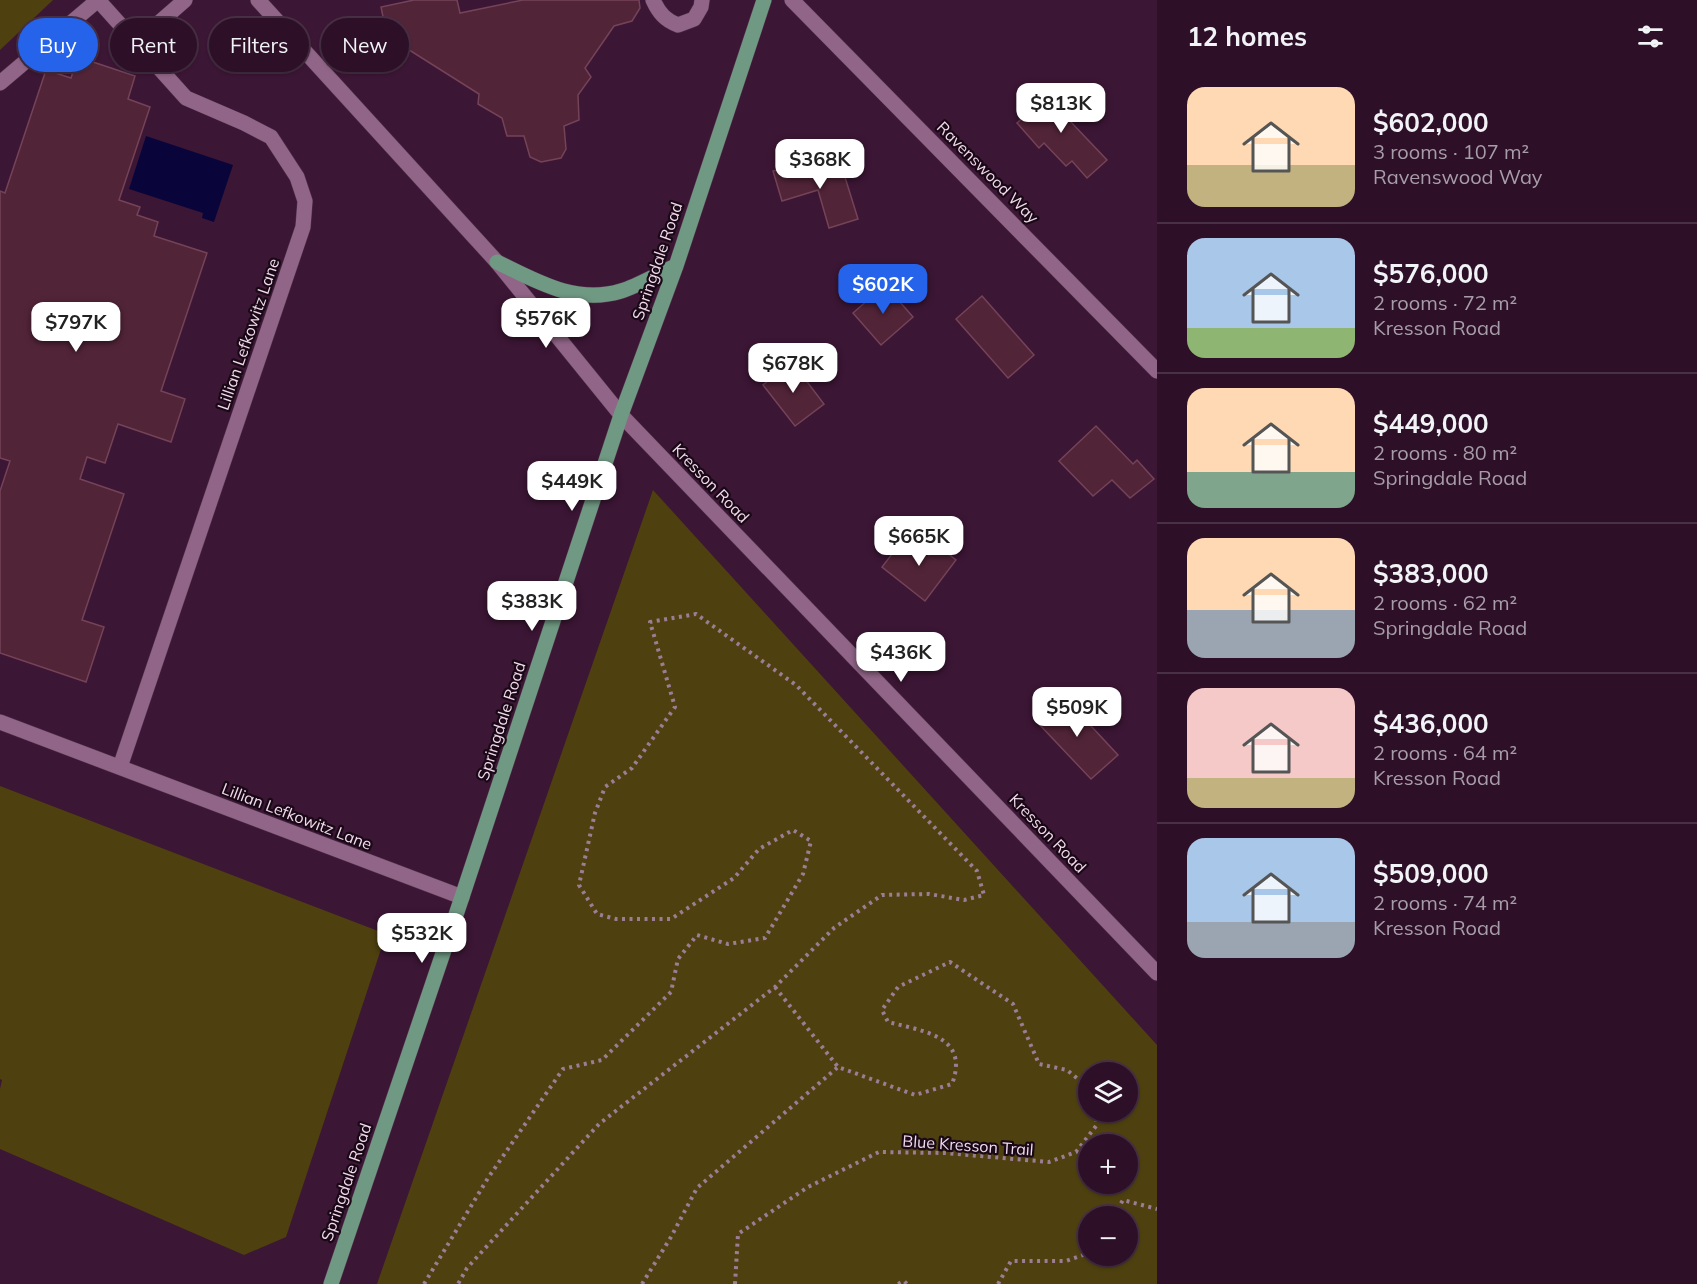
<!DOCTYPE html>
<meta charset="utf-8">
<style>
:root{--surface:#2d1028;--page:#351930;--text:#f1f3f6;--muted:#a79da8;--line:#483045;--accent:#2563eb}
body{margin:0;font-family:Mulish,sans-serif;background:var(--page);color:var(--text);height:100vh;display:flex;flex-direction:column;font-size:22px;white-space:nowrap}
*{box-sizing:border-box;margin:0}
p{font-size:20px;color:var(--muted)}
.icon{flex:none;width:33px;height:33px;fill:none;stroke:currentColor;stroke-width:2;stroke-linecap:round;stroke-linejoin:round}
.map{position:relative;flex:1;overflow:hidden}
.sheet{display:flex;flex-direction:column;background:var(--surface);width:540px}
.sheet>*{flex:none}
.guide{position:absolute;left:18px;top:18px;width:570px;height:54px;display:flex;gap:12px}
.controls{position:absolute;left:1078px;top:1062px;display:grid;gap:12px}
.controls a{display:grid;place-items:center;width:60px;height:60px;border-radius:50%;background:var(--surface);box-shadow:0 2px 4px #0004,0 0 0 2px var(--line);font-size:30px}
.price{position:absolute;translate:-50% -51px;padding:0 14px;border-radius:12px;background:#fff;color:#222;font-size:20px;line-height:39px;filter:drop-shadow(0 2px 3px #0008)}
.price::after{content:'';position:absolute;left:50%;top:36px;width:18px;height:14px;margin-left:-9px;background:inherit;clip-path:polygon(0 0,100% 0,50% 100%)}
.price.on{background:var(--accent);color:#fff}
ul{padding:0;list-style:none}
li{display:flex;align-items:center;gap:18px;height:150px;padding:0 30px}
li+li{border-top:2px solid var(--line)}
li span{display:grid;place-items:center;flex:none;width:168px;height:120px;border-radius:18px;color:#555}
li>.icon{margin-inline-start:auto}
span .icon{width:72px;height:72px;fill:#fffc;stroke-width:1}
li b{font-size:26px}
h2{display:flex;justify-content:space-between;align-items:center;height:72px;padding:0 30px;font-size:26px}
.tag{padding:0 21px;border-radius:27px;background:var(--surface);box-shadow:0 2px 4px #0004,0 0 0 2px var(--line);font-size:21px;line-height:54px}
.tag.on{background:var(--accent);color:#fff}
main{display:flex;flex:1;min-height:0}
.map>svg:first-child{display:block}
</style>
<main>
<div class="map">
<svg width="1157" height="1284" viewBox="0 0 1157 1284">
<rect width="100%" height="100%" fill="#3c1635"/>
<path fill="#4e410f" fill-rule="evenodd" d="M0,0H53L0,50Z
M653,490L1157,1045V1284H377ZM1089,1072H1128V1112H1089ZM1089,1144H1128V1184H1089ZM1089,1216H1128V1256H1089Z
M0,786L386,934L286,1237L244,1255L0,1149V1089L2,1080L0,1079Z"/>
<path fill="#09053b" d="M146,136L233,165L214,222L202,218L203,213L129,189Z"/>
<path fill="#522438" stroke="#754358" stroke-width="1.5" d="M414,0H457L460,13L523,0H639L640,8L632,21L614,26L585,68L591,77L578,95L579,120L564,126L566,149L561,158L541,162L530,157L524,136H507L502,118L478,104L479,94L387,36L381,7Z
M78,57L135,76L128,99L150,107L119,200L140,207L137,215L158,222L154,236L207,253L161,391L185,399L171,442L118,424L105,463L87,457L80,479L124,494L82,620L104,627L86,682L0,653V491L10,461L0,458V191L5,193L46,70L71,78Z
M1053,89L1074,111L1068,119L1107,160L1087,178L1072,161L1066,166L1044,143L1039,148L1017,123Z
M840,161L858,219L829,228L818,190L782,201L773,171L801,163L803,171Z
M885,285L913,317L881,345L853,313Z
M982,296L1034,355L1008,378L956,319Z
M792,362L824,404L795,426L763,385Z
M1096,426L1133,464L1137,460L1154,479L1130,498L1112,480L1093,496L1059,461Z
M905,537L929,555L937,545L956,560L925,601L882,567Z
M1064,697L1118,755L1091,779L1037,722Z"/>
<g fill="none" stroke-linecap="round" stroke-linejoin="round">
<defs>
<path id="minor" d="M98,0L186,98L244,123L271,137L297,177L305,201L303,227L120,767
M258,0L497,262L621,415L1157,973
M653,0C659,13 665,20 678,25L694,19L701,7L702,0
M792,0L1157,371
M137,42L185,0
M0,83L98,0
M0,722L462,897"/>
<path id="major" d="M497,262C536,281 576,305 621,291C638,286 659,273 676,266
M331,1284L462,897L621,415L676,266L764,0"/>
</defs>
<use href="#minor" stroke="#53344e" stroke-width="16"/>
<use href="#major" stroke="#53344e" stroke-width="16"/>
<path stroke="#9c7d95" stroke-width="4" stroke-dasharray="3 4.5" stroke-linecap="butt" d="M775,987L838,1067L915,1095L952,1084C970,1036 923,1031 888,1022L882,1010L898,987L950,962L1013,1004L1039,1064L1067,1070L1089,1088
M1113,1216L1123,1200L1157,1209
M424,1284L488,1178L563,1069L602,1060L671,992L678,959L697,935L728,944L765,938L803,874L811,841L793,830L759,849L734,878L671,919H616L597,914L579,885L595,813L605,787L632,768L675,707L650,622L696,614L796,685L977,871L984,895L964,900L929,894L882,895L834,928L775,987L599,1124L467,1268L458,1284
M642,1284L671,1237L697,1188L838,1067
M735,1284L738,1234L808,1187L879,1152L945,1153L1049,1162L1076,1152L1096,1126L1097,1112
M898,1284L904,1281L907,1284
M998,1284L1011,1261H1066L1089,1253"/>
<use href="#minor" stroke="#916588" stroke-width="15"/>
<use href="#major" stroke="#709983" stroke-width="15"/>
</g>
<g text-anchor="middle" stroke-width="4.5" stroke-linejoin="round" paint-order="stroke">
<g font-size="16" fill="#f3daed" stroke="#190916">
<text transform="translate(988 172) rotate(45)" y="6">Ravenswood Way</text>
<text transform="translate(657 261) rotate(-71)" y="6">Springdale Road</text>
<text transform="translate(248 334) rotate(-71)" y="6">Lillian Lefkowitz Lane</text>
<text transform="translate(711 483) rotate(46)" y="6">Kresson Road</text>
<text transform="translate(501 721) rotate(-72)" y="6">Springdale Road</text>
<text transform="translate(297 816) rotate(21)" y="6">Lillian Lefkowitz Lane</text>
<text transform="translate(1048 833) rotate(46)" y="6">Kresson Road</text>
<text transform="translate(968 1145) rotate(4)" y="6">Blue Kresson Trail</text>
<text transform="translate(346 1182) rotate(-71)" y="6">Springdale Road</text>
</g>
</g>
</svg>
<div class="controls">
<a><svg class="icon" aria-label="layers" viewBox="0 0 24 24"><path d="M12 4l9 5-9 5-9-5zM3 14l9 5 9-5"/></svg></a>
<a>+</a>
<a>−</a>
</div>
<b class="price" style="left:1061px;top:134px">$813K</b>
<b class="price" style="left:820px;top:190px">$368K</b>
<b class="price on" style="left:883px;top:315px">$602K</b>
<b class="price" style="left:546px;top:349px">$576K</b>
<b class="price" style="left:76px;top:353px">$797K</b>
<b class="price" style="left:793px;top:394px">$678K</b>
<b class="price" style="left:572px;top:512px">$449K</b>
<b class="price" style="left:919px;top:567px">$665K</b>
<b class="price" style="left:532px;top:632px">$383K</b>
<b class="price" style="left:901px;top:683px">$436K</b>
<b class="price" style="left:1077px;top:738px">$509K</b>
<b class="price" style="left:422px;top:964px">$532K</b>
<div class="guide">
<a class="tag on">Buy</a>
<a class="tag">Rent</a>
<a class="tag">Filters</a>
<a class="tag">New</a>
</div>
</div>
<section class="sheet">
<h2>12 homes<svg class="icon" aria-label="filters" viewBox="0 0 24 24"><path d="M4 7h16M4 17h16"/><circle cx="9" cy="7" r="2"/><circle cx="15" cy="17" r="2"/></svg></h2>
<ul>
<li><span style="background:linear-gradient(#ffd9b3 65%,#c2b280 0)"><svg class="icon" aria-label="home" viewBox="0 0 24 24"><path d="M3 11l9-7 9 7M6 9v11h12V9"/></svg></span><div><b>$602,000</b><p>3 rooms · 107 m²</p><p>Ravenswood Way</p></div></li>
<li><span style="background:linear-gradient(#a9c7e8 75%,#8fb573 0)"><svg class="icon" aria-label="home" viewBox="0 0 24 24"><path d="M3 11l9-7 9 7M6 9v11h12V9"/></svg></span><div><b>$576,000</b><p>2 rooms · 72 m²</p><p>Kresson Road</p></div></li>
<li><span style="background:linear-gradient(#ffd9b3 70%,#7fa58c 0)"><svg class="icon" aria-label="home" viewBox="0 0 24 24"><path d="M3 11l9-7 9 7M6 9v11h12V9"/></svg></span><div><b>$449,000</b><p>2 rooms · 80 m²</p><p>Springdale Road</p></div></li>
<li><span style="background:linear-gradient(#ffd9b3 60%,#9aa5b1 0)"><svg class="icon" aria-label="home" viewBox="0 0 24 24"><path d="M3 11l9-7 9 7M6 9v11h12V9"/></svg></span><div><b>$383,000</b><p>2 rooms · 62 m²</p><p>Springdale Road</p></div></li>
<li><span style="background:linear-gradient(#f6c9c9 75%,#c2b280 0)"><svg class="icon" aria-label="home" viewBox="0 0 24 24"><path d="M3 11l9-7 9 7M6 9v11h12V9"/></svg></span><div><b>$436,000</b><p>2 rooms · 64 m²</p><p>Kresson Road</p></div></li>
<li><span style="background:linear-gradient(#a9c7e8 70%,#9aa5b1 0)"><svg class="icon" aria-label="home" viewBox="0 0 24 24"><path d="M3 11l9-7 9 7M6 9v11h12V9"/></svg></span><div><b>$509,000</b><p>2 rooms · 74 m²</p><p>Kresson Road</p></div></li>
</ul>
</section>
</main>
